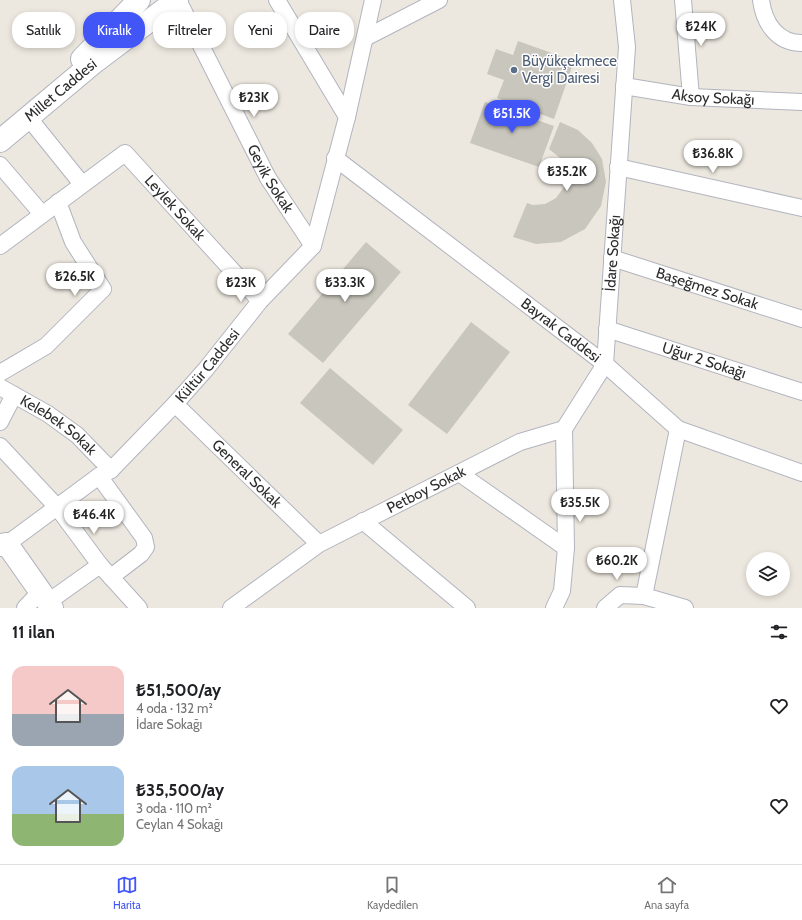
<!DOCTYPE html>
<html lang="tr">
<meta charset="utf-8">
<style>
:root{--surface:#fff;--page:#f6f6f6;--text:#202124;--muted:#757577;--line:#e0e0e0;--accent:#4255f7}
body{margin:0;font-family:Cabin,sans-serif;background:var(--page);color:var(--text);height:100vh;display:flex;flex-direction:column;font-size:15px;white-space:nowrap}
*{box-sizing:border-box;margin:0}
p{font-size:13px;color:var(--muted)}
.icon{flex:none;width:22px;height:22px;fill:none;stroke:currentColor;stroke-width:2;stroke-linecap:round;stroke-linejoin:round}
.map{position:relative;height:608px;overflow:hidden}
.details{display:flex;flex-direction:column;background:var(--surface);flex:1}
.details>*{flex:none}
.banner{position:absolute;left:12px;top:12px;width:400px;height:36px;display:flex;gap:8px}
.controls{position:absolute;left:746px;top:552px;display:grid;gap:8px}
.controls a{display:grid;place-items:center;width:44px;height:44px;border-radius:50%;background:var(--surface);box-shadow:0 2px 6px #0003;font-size:20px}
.price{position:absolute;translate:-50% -34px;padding:0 9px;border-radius:14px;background:#fff;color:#222;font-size:13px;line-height:26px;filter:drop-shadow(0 1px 2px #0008)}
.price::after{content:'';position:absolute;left:50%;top:24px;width:12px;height:9px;margin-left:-6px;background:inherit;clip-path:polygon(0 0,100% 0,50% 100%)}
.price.current{background:var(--accent);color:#fff}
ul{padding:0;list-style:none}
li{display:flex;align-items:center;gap:12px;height:100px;padding:0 12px}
li span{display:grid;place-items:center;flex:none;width:112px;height:80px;border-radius:12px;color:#555}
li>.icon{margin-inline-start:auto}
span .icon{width:48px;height:48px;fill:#fffc;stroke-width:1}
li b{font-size:17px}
h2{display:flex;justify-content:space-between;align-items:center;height:48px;padding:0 12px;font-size:17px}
.tag{padding:0 14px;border-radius:16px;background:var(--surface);box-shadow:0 2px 6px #0003;font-size:14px;line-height:36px}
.tag.current{background:var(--accent);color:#fff}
.dock{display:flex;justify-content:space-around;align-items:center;height:56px;border-top:1px solid var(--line);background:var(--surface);font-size:11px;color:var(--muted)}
.dock a{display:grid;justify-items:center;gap:2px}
.dock .current{color:var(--accent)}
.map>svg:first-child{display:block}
</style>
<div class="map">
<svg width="802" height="608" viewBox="0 0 802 608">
<rect width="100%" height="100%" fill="#ede8df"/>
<path fill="#c9c6bd" d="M518,41L574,61L554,119L497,98L504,80L487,74L496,49L513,55Z
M485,102L554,126L539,167L470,143Z
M560,122L578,130L592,143L602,159L606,182L601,206L585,229L561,242L536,244L513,237L527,203L533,205L545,204L556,198L564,187L566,176L564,165L560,158L549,149Z
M366,242L401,272L323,363L288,334Z
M471,322L510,352L447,434L408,405Z
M330,368L403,430L373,465L300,403Z"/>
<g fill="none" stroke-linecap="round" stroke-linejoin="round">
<defs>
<g id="minor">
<path id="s1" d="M178,0L268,178L313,246"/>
<path d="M277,0L347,117"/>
<path d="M683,0L691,97"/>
<path d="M761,0C764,23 777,43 802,43"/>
<path d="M365,38L439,0"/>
<path id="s2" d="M624,86L691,97L802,102"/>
<path d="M28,117L82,184"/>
<path id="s3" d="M335,158L605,364L678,429L802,473"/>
<path d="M0,165L42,214"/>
<path d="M618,167L802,208"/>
<path id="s4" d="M0,246L125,153L260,301"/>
<path id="s5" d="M612,258L802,319"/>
<path id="s6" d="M607,329L802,392"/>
<path d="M0,373L46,346L103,289L73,242L58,202"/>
<path id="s7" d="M0,387L48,414L77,435L111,470"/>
<path id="s8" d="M175,404L319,544"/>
<path d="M0,422L14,395"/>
<path d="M0,446L57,507L100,565L139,608"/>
<path d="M459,473L566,548"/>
<path d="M99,476L144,538L146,547L141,554L111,577"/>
<path d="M363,521L467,608"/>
<path id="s9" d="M7,544L99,476L111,470L175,404L206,369L260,301L313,246L347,117L373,0"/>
<path d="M644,596L678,429"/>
<path d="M48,602L100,565"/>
<path d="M25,608L41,591"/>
<path id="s10" d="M231,608L319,544L520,442L564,429L605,364L627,47L622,0"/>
<path d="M554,608L562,591L566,548L564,429"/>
<path d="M605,608L620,595L644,596L685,608"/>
</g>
<g id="secondary">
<path d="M82,59L139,0"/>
<path id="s11" d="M0,141L92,64L177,0"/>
<path d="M0,545L7,544L52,608"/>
</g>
</defs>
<use href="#minor" stroke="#b2b4bf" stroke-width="18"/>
<use href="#secondary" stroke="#b2b4bf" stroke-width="24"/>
<use href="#minor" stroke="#fff" stroke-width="16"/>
<use href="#secondary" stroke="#fff" stroke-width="22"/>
</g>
<circle fill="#5c6f8a" stroke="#fff" stroke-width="1.5" cx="514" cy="70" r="4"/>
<g text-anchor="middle" stroke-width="3" stroke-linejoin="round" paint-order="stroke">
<g font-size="15" fill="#4e5e75" stroke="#fff" text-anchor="start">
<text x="522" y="66">Büyükçekmece<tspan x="522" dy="17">Vergi Dairesi</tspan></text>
</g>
<g font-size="15" fill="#2c2c2c" stroke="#fff">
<text dy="5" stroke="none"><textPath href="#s11" startOffset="79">Millet Caddesi</textPath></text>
<text dy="5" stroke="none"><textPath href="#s2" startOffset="90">Aksoy Sokağı</textPath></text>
<text dy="5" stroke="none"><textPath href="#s1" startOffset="201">Geyik Sokak</textPath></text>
<text dy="5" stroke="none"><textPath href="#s4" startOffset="230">Leylek Sokak</textPath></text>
<text dy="5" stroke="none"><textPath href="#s10" startOffset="568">İdare Sokağı</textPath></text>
<text dy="5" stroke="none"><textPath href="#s5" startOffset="100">Başeğmez Sokak</textPath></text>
<text dy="5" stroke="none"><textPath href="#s3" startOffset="284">Bayrak Caddesi</textPath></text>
<text dy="5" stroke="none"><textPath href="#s6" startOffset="102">Uğur 2 Sokağı</textPath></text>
<text dy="5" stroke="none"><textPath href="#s9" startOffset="270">Kültür Caddesi</textPath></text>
<text dy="5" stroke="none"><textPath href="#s7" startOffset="70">Kelebek Sokak</textPath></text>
<text dy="5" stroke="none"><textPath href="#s8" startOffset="100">General Sokak</textPath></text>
<text dy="5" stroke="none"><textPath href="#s10" startOffset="229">Petboy Sokak</textPath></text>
</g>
</g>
</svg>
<div class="controls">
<a><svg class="icon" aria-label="layers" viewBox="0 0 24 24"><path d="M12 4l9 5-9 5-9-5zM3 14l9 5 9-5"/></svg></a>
</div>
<b class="price" style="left:701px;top:47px">₺24K</b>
<b class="price" style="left:254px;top:118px">₺23K</b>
<b class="price current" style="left:512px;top:134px">₺51.5K</b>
<b class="price" style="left:713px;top:174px">₺36.8K</b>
<b class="price" style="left:567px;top:192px">₺35.2K</b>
<b class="price" style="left:75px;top:297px">₺26.5K</b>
<b class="price" style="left:241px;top:303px">₺23K</b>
<b class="price" style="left:345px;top:303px">₺33.3K</b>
<b class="price" style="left:580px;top:523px">₺35.5K</b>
<b class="price" style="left:94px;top:535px">₺46.4K</b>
<b class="price" style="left:617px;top:581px">₺60.2K</b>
<div class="banner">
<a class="tag">Satılık</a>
<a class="tag current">Kiralık</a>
<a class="tag">Filtreler</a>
<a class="tag">Yeni</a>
<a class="tag">Daire</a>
</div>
</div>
<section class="details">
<h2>11 ilan<svg class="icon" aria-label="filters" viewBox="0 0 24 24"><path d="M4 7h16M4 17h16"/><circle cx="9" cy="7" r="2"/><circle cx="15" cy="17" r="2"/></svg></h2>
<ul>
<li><span style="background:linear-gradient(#f6c9c9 60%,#9aa5b1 0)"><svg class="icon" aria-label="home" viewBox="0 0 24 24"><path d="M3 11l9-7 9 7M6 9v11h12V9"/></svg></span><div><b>₺51,500/ay</b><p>4 oda · 132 m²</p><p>İdare Sokağı</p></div><svg class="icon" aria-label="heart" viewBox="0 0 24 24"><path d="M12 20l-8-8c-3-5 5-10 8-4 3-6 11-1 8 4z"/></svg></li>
<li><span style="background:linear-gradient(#a9c7e8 60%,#8fb573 0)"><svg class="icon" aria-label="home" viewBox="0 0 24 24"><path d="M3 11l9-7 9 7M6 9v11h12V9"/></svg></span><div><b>₺35,500/ay</b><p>3 oda · 110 m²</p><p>Ceylan 4 Sokağı</p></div><svg class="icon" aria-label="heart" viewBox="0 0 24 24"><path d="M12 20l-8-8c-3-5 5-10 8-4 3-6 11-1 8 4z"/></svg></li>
</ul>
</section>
<nav class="dock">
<a class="current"><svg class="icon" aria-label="map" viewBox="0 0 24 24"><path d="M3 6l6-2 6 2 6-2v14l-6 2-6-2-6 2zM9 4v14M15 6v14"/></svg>Harita</a>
<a><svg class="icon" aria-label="saved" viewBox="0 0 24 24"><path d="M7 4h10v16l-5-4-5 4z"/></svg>Kaydedilen</a>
<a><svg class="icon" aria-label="home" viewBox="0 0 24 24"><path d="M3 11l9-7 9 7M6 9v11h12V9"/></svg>Ana sayfa</a>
</nav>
